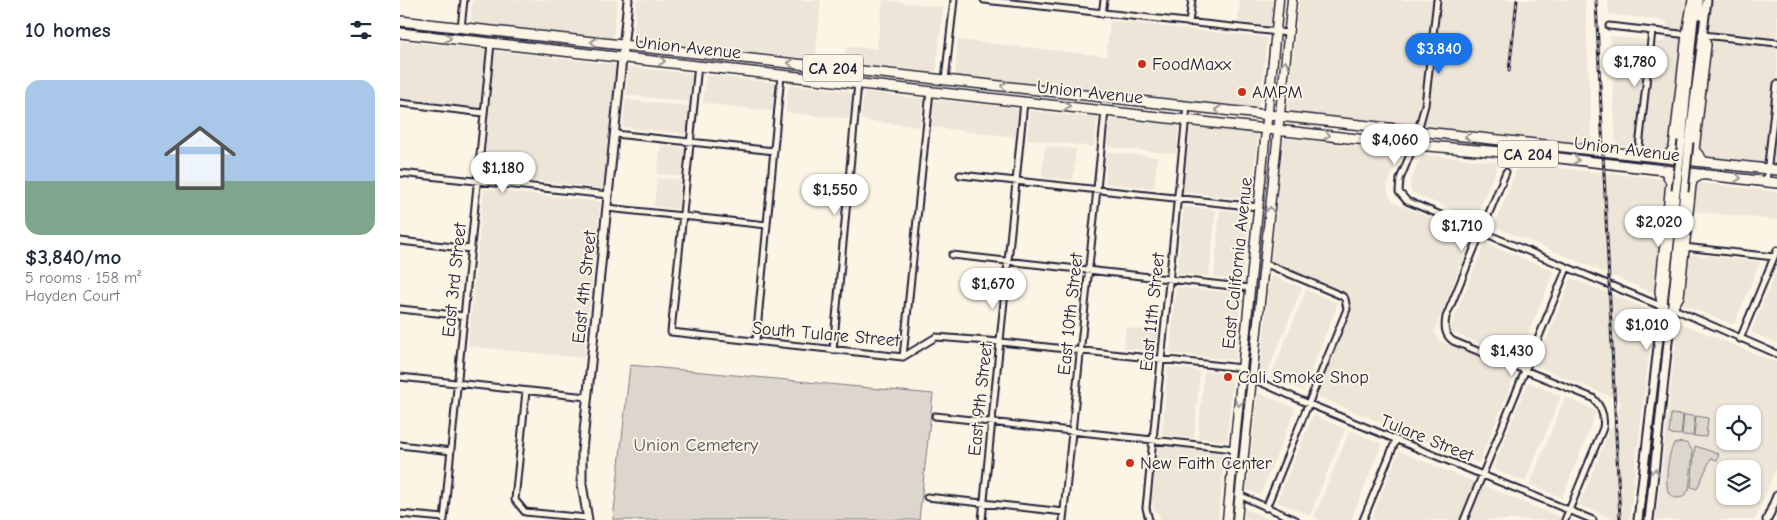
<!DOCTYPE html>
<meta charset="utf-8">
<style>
:root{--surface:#fff;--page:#f2f2f3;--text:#1f2937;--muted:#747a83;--accent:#1a73e8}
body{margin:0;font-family:"Comic Neue",sans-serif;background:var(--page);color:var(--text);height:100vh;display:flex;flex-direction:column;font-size:19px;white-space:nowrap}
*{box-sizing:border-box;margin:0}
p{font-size:16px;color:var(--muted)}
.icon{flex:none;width:28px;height:28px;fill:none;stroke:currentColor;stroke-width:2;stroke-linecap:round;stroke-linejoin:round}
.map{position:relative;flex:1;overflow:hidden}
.sheet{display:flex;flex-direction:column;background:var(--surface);width:400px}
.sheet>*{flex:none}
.controls{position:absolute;left:1316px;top:405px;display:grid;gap:10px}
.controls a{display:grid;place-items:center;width:45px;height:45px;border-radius:10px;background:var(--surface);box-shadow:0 1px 4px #0004;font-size:25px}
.price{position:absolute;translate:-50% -42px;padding:0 11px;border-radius:18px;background:#fff;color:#222;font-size:16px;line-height:32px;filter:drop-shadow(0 1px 2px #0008)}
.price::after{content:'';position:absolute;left:50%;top:30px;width:15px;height:11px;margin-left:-8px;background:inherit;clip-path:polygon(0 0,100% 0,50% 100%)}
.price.on{background:var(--accent);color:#fff}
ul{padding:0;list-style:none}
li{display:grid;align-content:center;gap:10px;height:265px;padding:0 25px}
li span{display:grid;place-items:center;height:155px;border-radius:15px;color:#555}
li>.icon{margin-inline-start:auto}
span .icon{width:90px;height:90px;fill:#fffc;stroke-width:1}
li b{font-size:21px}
h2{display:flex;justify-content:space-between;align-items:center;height:60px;padding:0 25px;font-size:21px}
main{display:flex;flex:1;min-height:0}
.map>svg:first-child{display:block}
</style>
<main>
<section class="sheet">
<h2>10 homes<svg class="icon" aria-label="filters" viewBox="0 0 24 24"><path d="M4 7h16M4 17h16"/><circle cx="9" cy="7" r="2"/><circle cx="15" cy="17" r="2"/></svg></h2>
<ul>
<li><span style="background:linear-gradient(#a9c7e8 65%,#7fa58c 0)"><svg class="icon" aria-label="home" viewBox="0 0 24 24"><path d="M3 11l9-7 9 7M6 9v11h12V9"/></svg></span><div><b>$3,840/mo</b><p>5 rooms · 158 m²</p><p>Hayden Court</p></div></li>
</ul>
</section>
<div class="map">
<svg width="1377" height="520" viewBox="0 0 1377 520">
<rect width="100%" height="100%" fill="#fcf5e5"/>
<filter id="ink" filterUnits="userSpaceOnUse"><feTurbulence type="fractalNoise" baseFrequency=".02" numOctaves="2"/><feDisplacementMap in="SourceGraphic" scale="10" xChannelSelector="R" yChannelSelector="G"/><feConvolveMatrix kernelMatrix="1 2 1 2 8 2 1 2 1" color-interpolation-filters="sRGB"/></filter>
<g filter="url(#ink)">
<path fill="#ece5d8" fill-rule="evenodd" d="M73,0H217L213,38L70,23Z
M237,0H421L415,59L233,39Z
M483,0L543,7L536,72L445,62L447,46L477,49Z
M840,0H875L872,26L838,22Z
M899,0H1185L1192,144L891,111L888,108Z
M1208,0H1377V164L1243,150L1255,41L1265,42L1267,21L1209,14Z
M710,21L867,38L859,108L555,75L558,40L706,56Z
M1210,36L1246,40L1235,148L1216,145Z
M0,41L86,50L80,105L78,107L0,99Z
M95,51L216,65L203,186L201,188L85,175L84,170Z
M229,67L292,74L289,102L226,95Z
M306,75L375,83L372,111L303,103Z
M393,85L448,91L452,96L449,119L386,112L388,88Z
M464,92L523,99L520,127L461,120Z
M226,100L289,106L286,134L223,127Z
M535,100L618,108L615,137L532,127Z
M630,111L697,118L694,147L627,139Z
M711,119L779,126L776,154L708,147Z
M791,126L858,134L851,199L784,192L783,187Z
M884,138L997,151L999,157L987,186L988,193L992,201L999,205L1073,235L1034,332L1040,341L1116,372L1079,463L916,396L952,308L948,297L943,291L871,262Z
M261,146L284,148L281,176L257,174Z
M645,146L676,149L673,180L642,177Z
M707,152L757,157L754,188L705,183Z
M1025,155L1099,162L1076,217L1073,218L1015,194L1011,191L1010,182L1019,160Z
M1119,164L1264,179L1267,188L1255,291L1251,292L1094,226Z
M257,178L280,180L278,209L254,206Z
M1300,183L1377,192V220L1293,211L1295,187Z
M84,189L200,202L184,358L68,346Z
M784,207L816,210L809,276L777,273Z
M820,210L849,213L842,280L814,277Z
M1085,243L1154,271L1118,359L1049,331Z
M1285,254L1360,262L1334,325L1280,303Z
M1377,270V343L1351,332Z
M872,276L902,288L866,376L860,373L870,279Z
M1171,278L1254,312L1229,520H1217L1179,505L1222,401L1136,366Z
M776,287L841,294L835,360L770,353Z
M906,290L938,303L903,391L870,378Z
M1278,322L1377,363V466L1355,520H1256ZM1325,414H1352V441H1325ZM1325,469H1352V496H1325Z
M726,328L758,331L756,351L724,348Z
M768,367L800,371L794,438L762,435Z
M804,371L833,374L827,441L798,438Z
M1128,382L1161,396L1125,482L1093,469Z
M858,393L896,408L860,495L847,490Z
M1165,397L1193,409L1196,413L1162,498L1130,484Z
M913,415L945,429L910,515L877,502Z
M950,430L982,444L951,520H921L914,517Z
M758,445L823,452L825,455L818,520H760V515L754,510L752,502Z
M999,451L1167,520H971Z
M845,509L862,516L872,520H844Z"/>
<path fill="#dcd6cc" stroke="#7f7c84" d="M230,365L533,394L519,520H213Z
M1271,414L1283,415L1281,435L1269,434Z
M1284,415L1295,416L1293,436L1282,435Z
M1296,416L1308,418L1306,437L1294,436Z
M1282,442L1288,444L1293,452L1289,490L1283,497L1275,498L1269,494C1264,485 1268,453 1274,444Z
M1295,446L1319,454L1317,460L1311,458L1297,489L1291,487Z"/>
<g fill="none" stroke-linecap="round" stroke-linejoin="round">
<defs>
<path id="street" d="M584,0L888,33
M1037,0L1025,105L1014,145L1000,179L999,192L1007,201L1263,307
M702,14L704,0
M789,23L792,0
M1209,26L1289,35
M61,28L64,0
M1303,35L1377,43
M298,65L271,332L503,357L536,337L600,342L842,368
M545,80L554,0
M0,103L84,113
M215,134L374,151
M1239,147L1252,31
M1106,172L1046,317C1044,328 1045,335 1053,341L1193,398C1202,407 1205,416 1203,428L1165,520
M0,173L209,195
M560,175L858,207
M1366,182L1377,84
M207,208L367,225
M0,241L71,249
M1284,247L1374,257
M552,255L850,288
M864,263L942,296L945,299L947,309L866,508
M1272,308L1377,354
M0,309L64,316
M1340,339L1377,250
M356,341L381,75
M433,350L458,83
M503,357L530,91
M0,377L187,397
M851,378L909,404L1193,520
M126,391L115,500L125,512L187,518
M535,416L834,449
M0,445L51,451
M839,495L896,520
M527,497L664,512
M0,514L44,518
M44,520L91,43
M582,520L624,102
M663,520L705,111
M749,520L746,508L787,106
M963,520L996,440
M1064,520L1167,268"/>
<path id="secondary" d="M1299,15V0
M1282,141L1295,8
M1289,142L1307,0
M188,520L182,484V451L228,0
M1238,520L1276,191
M1249,520L1284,192
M1367,520L1377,496"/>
<path id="primary" d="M827,520L879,0
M837,520L892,0"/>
<path id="highway" d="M0,21L1377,170
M0,33L1003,144L1115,153L1377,183
M1303,35L1306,45L1294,150L1304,162
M1266,158L1274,148L1287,34L1293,0
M1263,307L1260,292L1271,182L1265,170
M1272,308L1279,296L1291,185L1293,179L1303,174"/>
</defs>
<use href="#street" stroke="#22223b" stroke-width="9"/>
<use href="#secondary" stroke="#22223b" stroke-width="11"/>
<use href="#primary" stroke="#22223b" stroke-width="11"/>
<use href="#highway" stroke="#22223b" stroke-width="12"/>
<use href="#street" stroke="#fcf5e5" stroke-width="5"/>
<use href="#secondary" stroke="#fcf5e5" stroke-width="7"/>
<use href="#primary" stroke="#fcf5e5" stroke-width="8"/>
<use href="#highway" stroke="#fcf5e5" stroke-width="9"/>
<defs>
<path id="rail" d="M1196,0L1220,520
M1109,71L1117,0"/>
</defs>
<use href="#rail" stroke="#22223b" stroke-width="3"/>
<use href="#rail" stroke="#fcf5e5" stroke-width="1" stroke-dasharray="4" stroke-linecap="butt"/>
<defs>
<path id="secondary-bridge" d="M1276,191L1282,141
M1284,192L1289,142"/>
</defs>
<use href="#secondary-bridge" stroke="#22223b" stroke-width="11" stroke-linecap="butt"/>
<use href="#secondary-bridge" stroke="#fcf5e5" stroke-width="7"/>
</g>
<defs><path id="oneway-chevron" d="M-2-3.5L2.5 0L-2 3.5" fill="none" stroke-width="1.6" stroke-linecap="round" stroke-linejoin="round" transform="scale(1.25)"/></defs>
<g stroke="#9a9698">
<use href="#oneway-chevron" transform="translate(48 38) rotate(6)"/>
<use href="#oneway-chevron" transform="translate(194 42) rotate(-174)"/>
<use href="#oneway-chevron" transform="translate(262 61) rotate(7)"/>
<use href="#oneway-chevron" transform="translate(391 63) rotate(-174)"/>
<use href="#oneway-chevron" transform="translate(885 64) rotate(-84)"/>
<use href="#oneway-chevron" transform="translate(604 86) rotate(-174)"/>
<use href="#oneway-chevron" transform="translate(667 106) rotate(6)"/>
<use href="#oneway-chevron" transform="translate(818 110) rotate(-174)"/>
<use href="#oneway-chevron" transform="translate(927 135) rotate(7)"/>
<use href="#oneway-chevron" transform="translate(1068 137) rotate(-174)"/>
<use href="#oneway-chevron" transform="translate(1176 160) rotate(7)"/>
<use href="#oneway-chevron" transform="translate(1338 178) rotate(7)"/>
<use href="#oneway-chevron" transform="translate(870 210) rotate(-84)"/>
<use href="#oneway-chevron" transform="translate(839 403) rotate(96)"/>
<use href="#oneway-chevron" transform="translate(1255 472) rotate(-84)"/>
</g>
</g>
<g fill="#c8321e" stroke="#fcf5e5" stroke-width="2">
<circle cx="742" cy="64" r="5"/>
<circle cx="842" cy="92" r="5"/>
<circle cx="828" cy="377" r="5"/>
<circle cx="730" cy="463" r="5"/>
</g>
<g text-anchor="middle" stroke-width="4" stroke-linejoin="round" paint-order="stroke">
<g fill="#fcf5e5" stroke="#63616e" stroke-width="1">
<rect x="403" y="54.5" width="60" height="27" rx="4"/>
<rect x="1098" y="140.5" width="60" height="27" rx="4"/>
</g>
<g font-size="16" font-weight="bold" fill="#22223b">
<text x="433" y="74">CA 204</text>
<text x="1128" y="160">CA 204</text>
</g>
<g font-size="18" fill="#22223b" stroke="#fcf5e5">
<text transform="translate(288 47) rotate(6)" y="6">Union Avenue</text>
<text transform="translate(690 92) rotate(6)" y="6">Union Avenue</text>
<text transform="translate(1227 149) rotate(7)" y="6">Union Avenue</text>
<text transform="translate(837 263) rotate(-84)" y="6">East California Avenue</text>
<text transform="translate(54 280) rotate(-84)" y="6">East 3rd Street</text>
<text transform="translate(184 287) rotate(-84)" y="6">East 4th Street</text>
<text transform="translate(752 312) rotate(-84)" y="6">East 11th Street</text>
<text transform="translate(670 314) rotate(-84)" y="6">East 10th Street</text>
<text transform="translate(426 334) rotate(5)" y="6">South Tulare Street</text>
<text transform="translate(580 399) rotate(-84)" y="6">East 9th Street</text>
<text transform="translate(1027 438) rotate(22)" y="6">Tulare Street</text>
</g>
<g font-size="18" fill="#22223b" stroke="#fcf5e5" text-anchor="start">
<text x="752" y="70">FoodMaxx</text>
<text x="852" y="98">AMPM</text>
<text x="838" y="383">Cali Smoke Shop</text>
<text x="740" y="469">New Faith Center</text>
</g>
<g font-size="18" fill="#504f5f" stroke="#fcf5e5">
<text x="296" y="451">Union Cemetery</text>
</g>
</g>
</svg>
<div class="controls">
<a><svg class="icon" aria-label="locate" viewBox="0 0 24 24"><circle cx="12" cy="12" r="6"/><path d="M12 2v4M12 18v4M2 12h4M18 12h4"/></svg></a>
<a><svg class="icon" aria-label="layers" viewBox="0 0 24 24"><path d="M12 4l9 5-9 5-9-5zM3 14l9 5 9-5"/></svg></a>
</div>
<b class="price on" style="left:1039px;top:75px">$3,840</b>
<b class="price" style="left:1235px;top:88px">$1,780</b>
<b class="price" style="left:995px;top:166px">$4,060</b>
<b class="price" style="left:103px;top:194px">$1,180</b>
<b class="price" style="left:435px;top:216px">$1,550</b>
<b class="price" style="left:1259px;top:248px">$2,020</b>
<b class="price" style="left:1062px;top:252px">$1,710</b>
<b class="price" style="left:593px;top:310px">$1,670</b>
<b class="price" style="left:1247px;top:351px">$1,010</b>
<b class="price" style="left:1112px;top:377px">$1,430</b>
</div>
</main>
